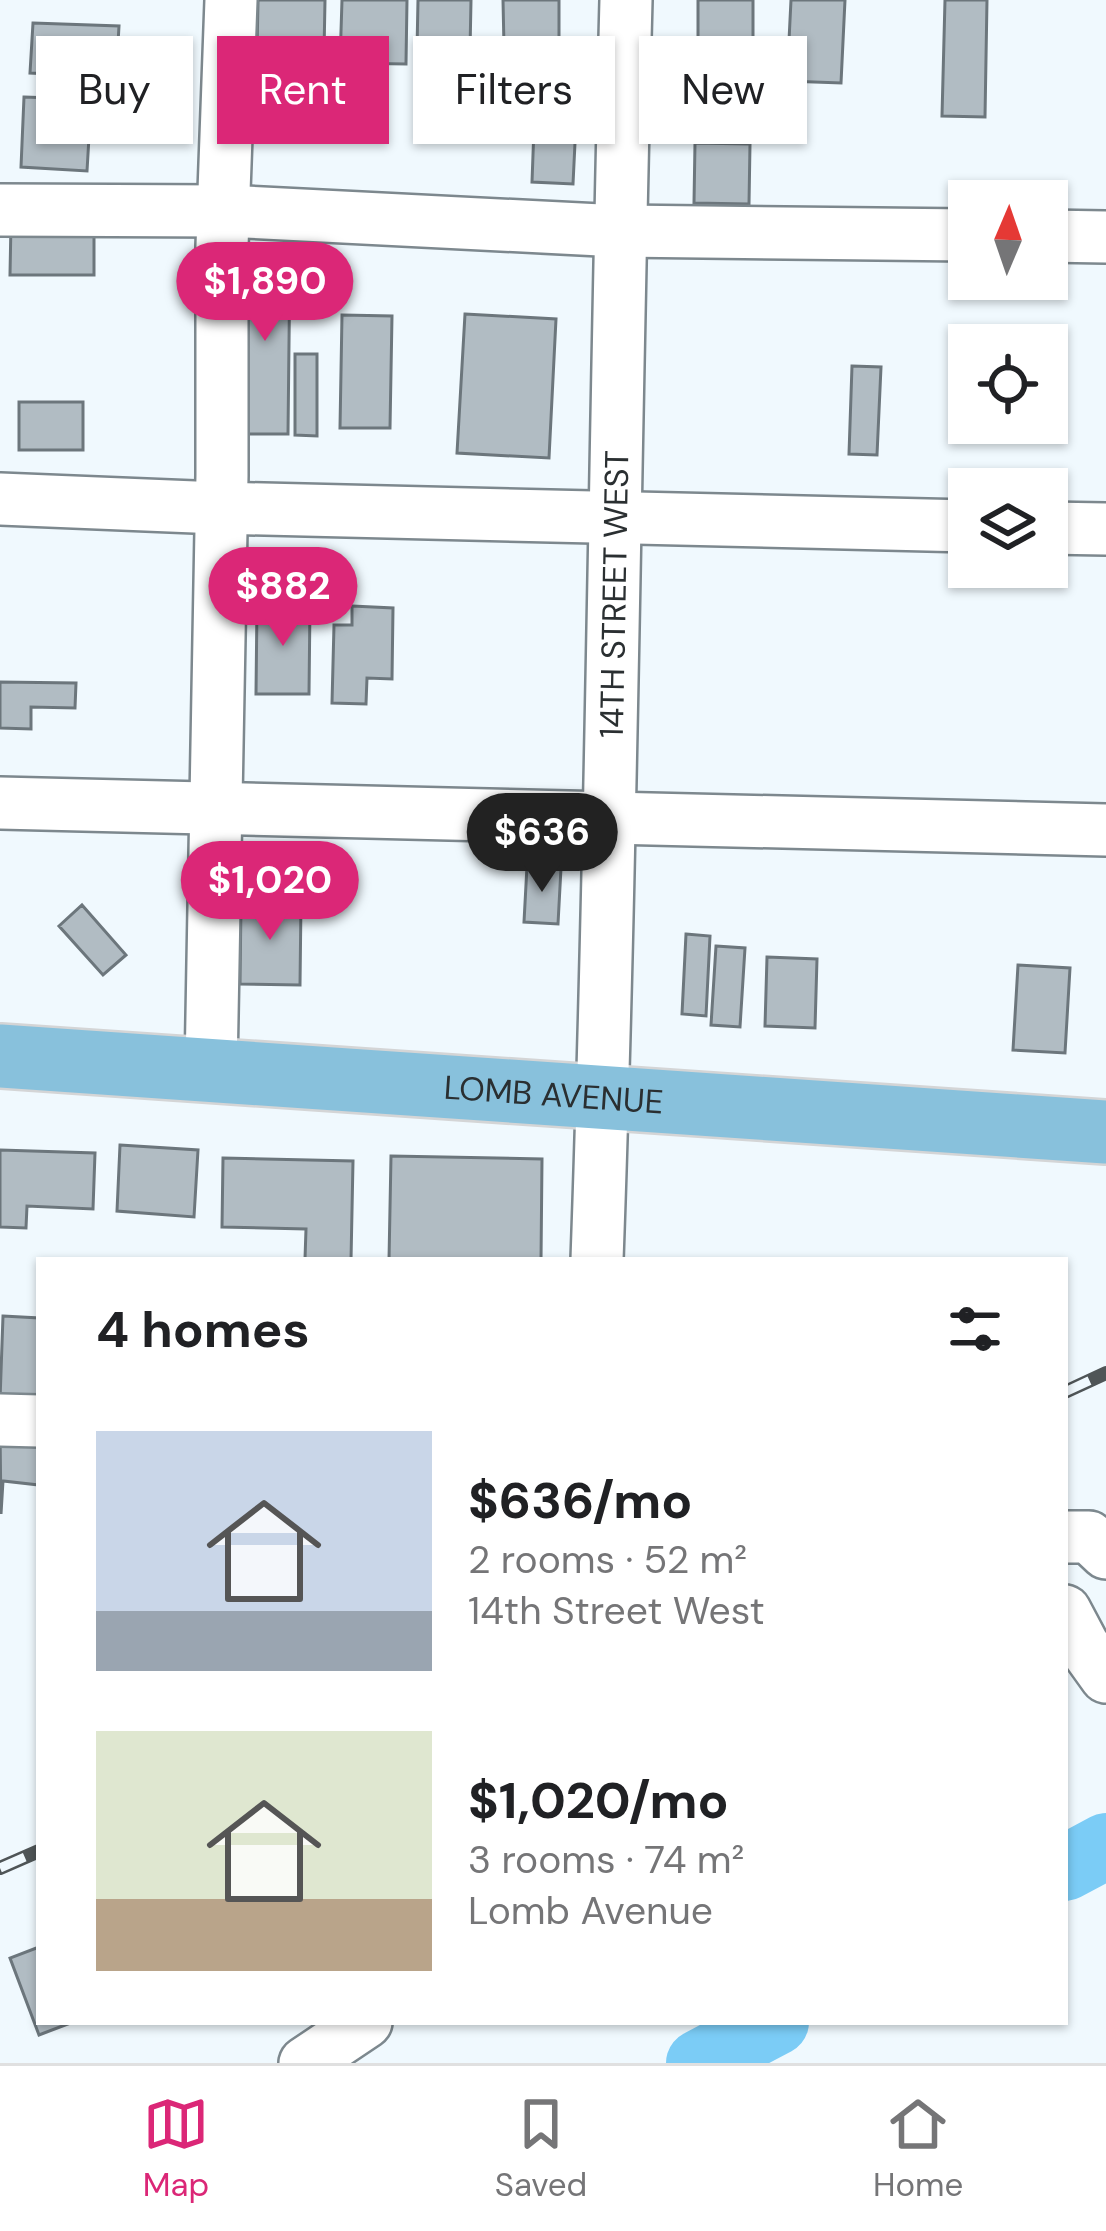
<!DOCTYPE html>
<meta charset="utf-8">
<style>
:root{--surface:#fff;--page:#f6f6f6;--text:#202124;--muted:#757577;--line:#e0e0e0;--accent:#db2777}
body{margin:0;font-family:"DM Sans",sans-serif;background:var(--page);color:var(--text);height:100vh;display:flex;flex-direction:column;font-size:45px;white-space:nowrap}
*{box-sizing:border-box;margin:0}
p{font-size:39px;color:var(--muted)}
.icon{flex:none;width:66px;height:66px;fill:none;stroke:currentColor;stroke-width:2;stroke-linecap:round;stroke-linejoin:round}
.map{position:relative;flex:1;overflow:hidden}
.details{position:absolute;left:36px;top:1257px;width:1032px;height:768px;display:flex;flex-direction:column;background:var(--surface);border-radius:0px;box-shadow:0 3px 9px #0004}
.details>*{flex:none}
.top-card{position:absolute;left:36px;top:36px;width:1035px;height:108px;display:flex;gap:24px}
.needle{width:78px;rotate:2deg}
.controls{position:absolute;left:948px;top:180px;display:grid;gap:24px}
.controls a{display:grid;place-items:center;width:120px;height:120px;border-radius:0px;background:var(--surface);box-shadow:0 3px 9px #0004;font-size:60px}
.price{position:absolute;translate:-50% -102px;padding:0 27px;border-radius:42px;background:var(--accent);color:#fff;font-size:39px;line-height:78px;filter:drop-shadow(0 3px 6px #0008)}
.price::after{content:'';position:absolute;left:50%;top:72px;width:36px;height:27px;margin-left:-18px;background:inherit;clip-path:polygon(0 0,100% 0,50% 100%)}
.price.active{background:#222;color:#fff}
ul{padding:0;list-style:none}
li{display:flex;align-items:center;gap:36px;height:300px;padding:0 60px}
li span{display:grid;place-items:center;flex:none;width:336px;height:240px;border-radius:0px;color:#555}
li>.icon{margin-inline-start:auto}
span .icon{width:144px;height:144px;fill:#fffc;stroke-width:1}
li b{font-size:51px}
h2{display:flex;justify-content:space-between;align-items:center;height:144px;padding:0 60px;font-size:51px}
.tag{padding:0 42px;border-radius:0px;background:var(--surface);box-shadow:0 3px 9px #0004;font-size:42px;line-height:108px}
.tag.active{background:var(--accent);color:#fff}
.tab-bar{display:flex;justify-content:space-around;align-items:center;height:168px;border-top:3px solid var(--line);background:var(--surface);font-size:33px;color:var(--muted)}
.tab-bar a{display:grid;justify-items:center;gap:6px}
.tab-bar .active{color:var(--accent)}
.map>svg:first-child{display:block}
</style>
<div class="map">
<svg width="1106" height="2063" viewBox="0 0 1106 2063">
<rect width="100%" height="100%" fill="#f0f9fe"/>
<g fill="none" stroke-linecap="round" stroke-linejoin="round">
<path stroke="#7bccf6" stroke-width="66" d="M1065,1868L1106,1846
M699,2063L776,2022"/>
</g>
<path fill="#b1bcc3" stroke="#6c767c" stroke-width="3" d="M258,0H325L324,53L257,51Z
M342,0H407L406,64L340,63Z
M418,0H471L470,51L417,50Z
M503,0H559V47H504Z
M698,0H753V77L760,76V116H719V83H698Z
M791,0H845L841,83L787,81Z
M945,0H987L985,117L942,116Z
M33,23L119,26L116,77L30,73Z
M24,97L80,99L79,120H90L87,171L21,167Z
M535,100L577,102L573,184L532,182Z
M695,143L750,144L749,204L694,203Z
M11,222L94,223V275H10Z
M242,253L290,254L288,434H240Z
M465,314L556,319L549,458L457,453Z
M342,315L392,316L390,428H340Z
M295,354H317V436L295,435Z
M852,366L881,367L877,455L849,454Z
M19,402H83V450H19Z
M257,604H310L309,694H256Z
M352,606L393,608L392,679L367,678L366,704L332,703L334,625H352Z
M0,682L76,683L75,708L31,707V729L0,728Z
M527,866L561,868L558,924L524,922Z
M241,901L301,902L300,985L240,984Z
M82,905L126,955L103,975L59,926Z
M686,934L710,936L706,1016L682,1014Z
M716,946L745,948L740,1027L711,1025Z
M767,957L817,959L815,1028L765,1026Z
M1018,965L1070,968L1065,1053L1013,1050Z
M120,1145L198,1150L194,1217L117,1211Z
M0,1150L95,1153L93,1209L27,1206L26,1228L0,1227Z
M391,1156L542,1159L541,1260H389Z
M223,1158L353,1161L351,1260L305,1259L306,1229L222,1227Z
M3,1316L39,1318V1402L0,1400Z
M0,1431L39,1433V1485L3,1481L1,1514Z
M39,1947V2022H73L39,2035L10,1958Z"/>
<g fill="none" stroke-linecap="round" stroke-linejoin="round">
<defs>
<g id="minor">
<path d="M0,210L225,211L620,231L969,235"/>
<path d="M1047,236L1106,237"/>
<path d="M0,499L219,508L969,526"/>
<path d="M1047,528L1106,529"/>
<path d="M0,803L1106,830"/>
<path d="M211,1070L222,475V246L231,0"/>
<path id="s1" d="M597,1260C612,840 615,420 626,0"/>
<path d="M0,1420L39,1421"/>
<path d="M1065,1537H1089L1106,1553"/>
<path d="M1065,1611L1083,1645L1106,1677"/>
<path d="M305,2063L366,2022"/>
</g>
<g id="major">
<path id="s2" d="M0,1056L1106,1132"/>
</g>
</defs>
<use href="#minor" stroke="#7d888e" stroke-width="56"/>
<use href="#major" stroke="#d4d5d6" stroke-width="68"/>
<use href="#minor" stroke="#fff" stroke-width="51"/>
<use href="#major" stroke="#88c1dc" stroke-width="63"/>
<defs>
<path id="rail" d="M1065,1392L1106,1373
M0,1868L39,1851"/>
</defs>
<use href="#rail" stroke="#4f5557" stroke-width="14"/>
<use href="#rail" stroke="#f0f9fe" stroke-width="9" stroke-dasharray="27" stroke-linecap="butt"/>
</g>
<g text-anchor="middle" stroke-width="12" stroke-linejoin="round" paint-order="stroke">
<g font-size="33" fill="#2a2f31" stroke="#f0f9fe">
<text dy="12" stroke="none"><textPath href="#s1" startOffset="666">14TH STREET WEST</textPath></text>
<text dy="12" stroke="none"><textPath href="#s2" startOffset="555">LOMB AVENUE</textPath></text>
</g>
</g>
</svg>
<div class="controls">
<a><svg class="needle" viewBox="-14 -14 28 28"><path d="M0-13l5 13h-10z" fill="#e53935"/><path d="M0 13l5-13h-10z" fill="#757577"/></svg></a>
<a><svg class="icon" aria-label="locate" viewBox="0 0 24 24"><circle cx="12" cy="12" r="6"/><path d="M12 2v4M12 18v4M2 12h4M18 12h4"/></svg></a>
<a><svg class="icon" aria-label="layers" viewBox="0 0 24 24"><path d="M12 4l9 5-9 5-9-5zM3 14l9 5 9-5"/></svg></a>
</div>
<b class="price" style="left:265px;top:344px">$1,890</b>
<b class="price" style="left:283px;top:649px">$882</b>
<b class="price active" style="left:542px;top:895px">$636</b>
<b class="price" style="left:270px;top:943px">$1,020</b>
<div class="top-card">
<a class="tag">Buy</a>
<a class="tag active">Rent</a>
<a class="tag">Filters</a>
<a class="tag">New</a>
</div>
<section class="details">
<h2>4 homes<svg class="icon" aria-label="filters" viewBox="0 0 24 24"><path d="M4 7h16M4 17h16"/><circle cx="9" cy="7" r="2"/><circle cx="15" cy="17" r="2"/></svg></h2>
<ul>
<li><span style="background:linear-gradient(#c9d6e8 75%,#9aa5b1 0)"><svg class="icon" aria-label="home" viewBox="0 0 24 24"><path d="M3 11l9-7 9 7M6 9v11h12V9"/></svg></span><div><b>$636/mo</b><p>2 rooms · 52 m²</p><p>14th Street West</p></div></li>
<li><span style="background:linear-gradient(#dfe7d0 70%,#b9a48a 0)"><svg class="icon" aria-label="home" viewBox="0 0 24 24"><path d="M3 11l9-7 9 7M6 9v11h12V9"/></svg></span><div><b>$1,020/mo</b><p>3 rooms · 74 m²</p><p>Lomb Avenue</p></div></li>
</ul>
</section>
</div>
<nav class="tab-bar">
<a class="active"><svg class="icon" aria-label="map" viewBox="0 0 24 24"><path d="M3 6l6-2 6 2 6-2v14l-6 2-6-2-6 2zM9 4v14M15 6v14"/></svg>Map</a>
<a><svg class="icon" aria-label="saved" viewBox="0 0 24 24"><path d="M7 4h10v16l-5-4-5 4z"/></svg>Saved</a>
<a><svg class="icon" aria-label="home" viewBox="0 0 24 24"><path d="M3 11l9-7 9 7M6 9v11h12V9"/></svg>Home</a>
</nav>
